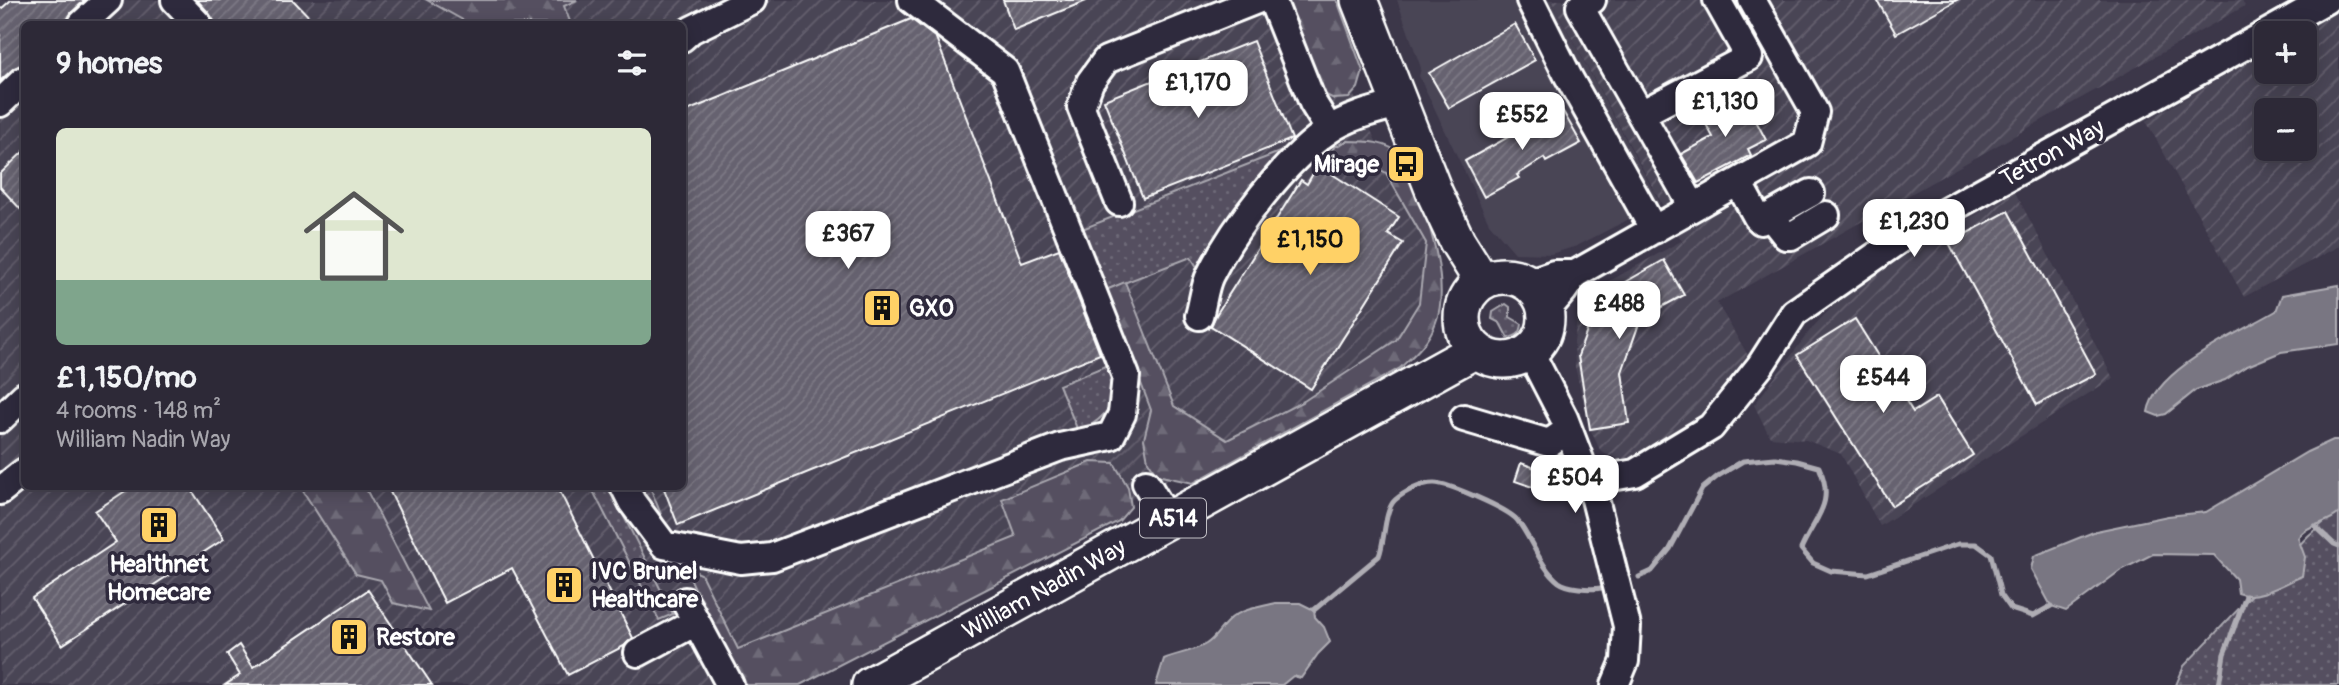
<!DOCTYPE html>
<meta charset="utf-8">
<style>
:root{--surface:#2d2937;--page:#35313f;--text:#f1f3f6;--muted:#a7a6ad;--line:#484552;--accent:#ffd166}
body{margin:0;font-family:Pangolin,sans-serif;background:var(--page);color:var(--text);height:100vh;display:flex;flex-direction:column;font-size:26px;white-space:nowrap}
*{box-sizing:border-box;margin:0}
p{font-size:23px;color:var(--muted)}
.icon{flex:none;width:38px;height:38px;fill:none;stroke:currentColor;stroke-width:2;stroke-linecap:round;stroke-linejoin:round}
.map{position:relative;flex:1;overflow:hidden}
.panel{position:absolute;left:21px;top:21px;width:665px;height:469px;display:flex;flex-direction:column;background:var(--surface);border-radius:10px;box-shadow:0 4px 18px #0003,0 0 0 2px var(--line)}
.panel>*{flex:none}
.controls{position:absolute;left:2254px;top:21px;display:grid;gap:14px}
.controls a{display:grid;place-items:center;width:63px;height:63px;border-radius:10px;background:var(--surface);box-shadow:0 4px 18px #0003,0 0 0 2px var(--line);font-size:35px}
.price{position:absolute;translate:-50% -60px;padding:0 16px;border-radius:14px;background:#fff;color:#222;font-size:23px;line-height:46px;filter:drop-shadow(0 2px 4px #0008)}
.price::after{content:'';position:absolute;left:50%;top:42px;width:21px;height:16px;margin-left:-10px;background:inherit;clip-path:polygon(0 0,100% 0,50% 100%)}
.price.selected{background:var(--accent);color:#111}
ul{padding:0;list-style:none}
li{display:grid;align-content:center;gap:14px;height:371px;padding:0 35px}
li span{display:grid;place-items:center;height:217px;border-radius:10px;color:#555}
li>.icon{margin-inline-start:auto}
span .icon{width:126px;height:126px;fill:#fffc;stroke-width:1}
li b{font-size:30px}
h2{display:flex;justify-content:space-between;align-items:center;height:84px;padding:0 35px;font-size:30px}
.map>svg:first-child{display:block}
</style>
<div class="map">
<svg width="2339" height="685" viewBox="0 0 2339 685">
<defs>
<pattern id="industrial-furrows" width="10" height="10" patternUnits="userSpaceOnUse" patternTransform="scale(1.75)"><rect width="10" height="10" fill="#494455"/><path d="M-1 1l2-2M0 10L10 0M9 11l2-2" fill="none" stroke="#64606e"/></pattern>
<pattern id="green-dots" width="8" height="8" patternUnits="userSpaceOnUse" patternTransform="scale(1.75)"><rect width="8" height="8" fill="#555060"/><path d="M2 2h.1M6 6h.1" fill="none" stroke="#6e6a78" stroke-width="1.8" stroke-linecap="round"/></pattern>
<pattern id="forest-firs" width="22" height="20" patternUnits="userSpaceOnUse" patternTransform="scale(1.75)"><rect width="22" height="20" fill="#555060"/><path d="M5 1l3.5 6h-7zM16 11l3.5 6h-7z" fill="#6e6a78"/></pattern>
<pattern id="building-hatch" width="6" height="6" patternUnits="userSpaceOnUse" patternTransform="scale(1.75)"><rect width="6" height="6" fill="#666270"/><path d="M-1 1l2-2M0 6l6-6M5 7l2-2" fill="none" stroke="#7d7a85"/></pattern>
</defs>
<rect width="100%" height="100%" fill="#3c3749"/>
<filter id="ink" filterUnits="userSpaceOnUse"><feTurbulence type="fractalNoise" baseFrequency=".0143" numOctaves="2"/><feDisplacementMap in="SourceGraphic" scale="14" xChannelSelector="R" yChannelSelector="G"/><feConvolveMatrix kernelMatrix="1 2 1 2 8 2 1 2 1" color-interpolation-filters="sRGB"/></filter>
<g filter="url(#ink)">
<path fill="#494455" d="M1397,0H1551L1660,203L1577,246L1551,254L1515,253L1489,223L1419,76L1421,68Z"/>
<path fill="url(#industrial-furrows)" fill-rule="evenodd" d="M0,0H427L470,24H24V486L365,487L444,642L367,487L682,486V24H571L564,5L576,0H1307L1426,243L1429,304L1405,346L801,685H0Z
M1551,0H2242L2245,6L1717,303L1749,357L1717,402L1686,431L1636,456L1619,460L1601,452L1590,429L1575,367L1574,342L1577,319L1582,308L1606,283L1681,241L1684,245Z
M2339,10V246L2244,297L2146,121L2266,52V72H2305V33H2298ZM2266,110H2305V149H2266Z
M2015,192L2113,378L1880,526L1841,454L1806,440L1770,437L1754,405L1811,329L1850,288Z"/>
<path fill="url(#green-dots)" stroke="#aaa8b0" stroke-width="2" d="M1295,146L1241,200L1208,247L1201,274L1191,257L1106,290L1082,229Z
M1506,304L1510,307V317L1522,324C1521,334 1517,336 1508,338L1500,323L1492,319L1493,312Z
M1110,364C1112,370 1117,379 1116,386C1114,409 1098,424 1078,431L1059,385Z
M591,487H609L673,614L659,620Z
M635,487H650L668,532Z
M2339,509V685H2176L2184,666L2308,536Z"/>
<path fill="url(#forest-firs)" stroke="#aaa8b0" stroke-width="2" d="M427,0H577L564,6L571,24H470Z
M1284,0H1337L1363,71L1358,88L1349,98L1334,99L1322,93Z
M1347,141C1365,141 1388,141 1402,156C1406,161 1409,170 1411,176C1427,213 1451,283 1436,322C1429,342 1415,354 1400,368L1193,483L1157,475L1148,461L1144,439L1151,410L1106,290L1125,282L1174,406L1227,440L1304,401L1396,340L1419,303L1426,243L1386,173L1367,162L1330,155L1334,147Z
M1091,462L1114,463L1128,487L1131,507L1119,521L800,685H747L734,673L685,567L701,574L738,649L1016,537L1002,499Z
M310,486L365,487L429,611L393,603L381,580L356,574L303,491Z"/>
<path fill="#797682" stroke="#afadb4" stroke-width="2" d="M2339,285V344L2281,352L2245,367L2225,380L2196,390L2166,414L2158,416L2148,412C2155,369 2241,332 2276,311L2282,295Z
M2333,440H2339V513C2327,525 2307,523 2298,538L2305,557L2302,576C2284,584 2257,601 2238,593L2236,579L2214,555L2153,554L2121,570L2066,611L2051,606L2031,569L2034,556L2096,531L2168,516L2206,512L2307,452Z
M1276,603H1300L1314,610L1315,617L1324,627L1330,642L1318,654L1301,678L1293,676L1282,685H1156L1164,659C1177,653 1193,652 1206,644C1216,638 1220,628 1229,620C1240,609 1261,607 1276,603Z"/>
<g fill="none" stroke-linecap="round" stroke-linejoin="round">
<path stroke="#afadb4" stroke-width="5" d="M2315,526L2334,544L2339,546
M1639,577L1652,571L1670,549L1702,489L1718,476L1743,461L1775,458L1797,461L1819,467C1836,504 1815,517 1801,549L1813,563L1831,571L1868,574L1958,544H1976L1991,555L2001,595L2011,609L2033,616L2051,606
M1314,610L1379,556C1385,541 1384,510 1395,500C1404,492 1422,483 1434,483C1448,483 1508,509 1517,520C1532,539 1540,567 1559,582C1567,588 1590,590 1601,588
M2219,685L2224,654L2246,596"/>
</g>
<path fill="url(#building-hatch)" stroke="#fff" stroke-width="2" d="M11,0H85L71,13L67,24H24V65L14,68L0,81V10Z
M197,0H293L316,24H216L209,13Z
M1003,0H1086V1L1014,30Z
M1877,0H1957L1896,34Z
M911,19L936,38L1022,263L1059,249L1100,354L678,525L663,486H682V113Z
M1515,24L1535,60L1449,108L1429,73Z
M1253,41L1292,139L1143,198L1104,100Z
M1742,94L1766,140L1748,149L1751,155L1698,183L1681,154L1713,137L1701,115Z
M1561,108L1581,143L1546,162L1544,158L1517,175L1519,178L1484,197L1465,161Z
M24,151V213L0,187V174Z
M1318,165L1399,217L1388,234L1403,243L1311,389L1211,326L1216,315L1301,180L1307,184Z
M2008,211L2096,374L2037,405L1949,243Z
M1664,260L1684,295L1641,318L1622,372L1629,423L1590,429L1578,356L1599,297Z
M1855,319L1913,412L1937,397L1973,455L1892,506L1797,355Z
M1521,463L1550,473L1544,491L1515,481Z
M133,486H189L224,539L62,645L32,598L116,542L95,511Z
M387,486H557L633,638L624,646L568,675L512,568L445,603Z
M368,590L432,685H225L240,675L227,654L239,645L253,667Z"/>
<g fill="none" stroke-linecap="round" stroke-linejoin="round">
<defs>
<path id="minor" d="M175,0L198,24
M1272,0L1313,103L1329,129
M1530,0L1568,76L1654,230
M1592,0L1580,7L1693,207
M82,24L108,0
M2267,33L2326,0
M682,38L691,30L752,0
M0,103L24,80
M1641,114L1749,57L1717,0
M1738,182L1757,217L1761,221L1811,193
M1119,202L1081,107L1090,82L1106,60L1257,0
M1771,217L1786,236H1791L1826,215
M1527,283L1554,274H1575
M1546,311L1564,290L1575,274L1807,143L1815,112L1752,0
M1199,316C1203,303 1204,287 1210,275C1234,227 1285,160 1329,130C1349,116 1376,110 1399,104
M1530,352L1564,418L1595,499L1627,626L1625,661L1615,685
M1464,418L1549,443L1568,430
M0,419L24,396
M1588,481L1635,473L1711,427L1760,366L1794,313L1916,228L2266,34
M1146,483L1168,520
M624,486L632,502L664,545L741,560L772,557L1060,447L1111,436L1122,414L1126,376L1005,71L912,0
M0,491L24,472
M685,601L730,685
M638,653L696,622"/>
<path id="major" d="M1359,0L1435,194L1457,241L1482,281
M1462 318a42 42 0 1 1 84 0a42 42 0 1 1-84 0Z
M870,685L1476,350"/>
</defs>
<use href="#minor" stroke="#fff" stroke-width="32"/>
<use href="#major" stroke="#fff" stroke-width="40"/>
<use href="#minor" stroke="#2f2a3d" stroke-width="26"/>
<use href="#major" stroke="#2f2a3d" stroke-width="35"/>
</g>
</g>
<defs>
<symbol id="bus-square" viewBox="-11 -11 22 22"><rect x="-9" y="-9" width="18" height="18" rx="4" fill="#ffd166" stroke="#2f2a3d"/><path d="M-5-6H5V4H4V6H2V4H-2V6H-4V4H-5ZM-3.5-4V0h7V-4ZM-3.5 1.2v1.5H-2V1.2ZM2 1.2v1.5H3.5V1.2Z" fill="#111"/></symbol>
<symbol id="building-square" viewBox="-11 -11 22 22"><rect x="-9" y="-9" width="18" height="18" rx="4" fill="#ffd166" stroke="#2f2a3d"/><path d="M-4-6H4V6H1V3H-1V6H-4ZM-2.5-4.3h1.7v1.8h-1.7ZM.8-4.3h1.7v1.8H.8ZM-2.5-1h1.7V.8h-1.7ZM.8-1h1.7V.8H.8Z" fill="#111"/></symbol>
</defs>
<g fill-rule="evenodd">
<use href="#bus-square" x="1384" y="142" width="44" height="44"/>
<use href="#building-square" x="860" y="286" width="44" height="44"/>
<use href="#building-square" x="137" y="503" width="44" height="44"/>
<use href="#building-square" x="542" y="563" width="44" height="44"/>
<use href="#building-square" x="327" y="615" width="44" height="44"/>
</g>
<g text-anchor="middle" stroke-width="7" stroke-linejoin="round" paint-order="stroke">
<rect fill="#2f2a3d" stroke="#c1bfc5" stroke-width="2" x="1140" y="498.5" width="66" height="39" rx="5"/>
<g font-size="23" font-weight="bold" fill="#fff">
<text x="1173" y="526">A514</text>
</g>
<g font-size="24" fill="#fff" stroke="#2f2a3d">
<text transform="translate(2052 153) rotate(-29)" y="8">Tetron Way</text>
<text transform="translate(1044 589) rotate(-29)" y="8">William Nadin Way</text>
</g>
<g font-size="24" font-weight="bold" fill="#fff" stroke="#2f2a3d" text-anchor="start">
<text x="1379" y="172" text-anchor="end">Mirage</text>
<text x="909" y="316">GXO</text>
<text x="159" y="572" text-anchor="middle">Healthnet<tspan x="159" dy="28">Homecare</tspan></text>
<text x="591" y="579">IVC Brunel<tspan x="591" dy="28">Healthcare</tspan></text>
<text x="376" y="645">Restore</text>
</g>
</g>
</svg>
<div class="controls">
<a>+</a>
<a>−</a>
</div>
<b class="price" style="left:1198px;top:120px">£1,170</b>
<b class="price" style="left:1725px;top:139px">£1,130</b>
<b class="price" style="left:1522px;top:152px">£552</b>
<b class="price" style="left:1914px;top:259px">£1,230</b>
<b class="price" style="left:848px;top:271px">£367</b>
<b class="price selected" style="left:1310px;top:277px">£1,150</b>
<b class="price" style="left:1619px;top:341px">£488</b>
<b class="price" style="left:1883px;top:415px">£544</b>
<b class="price" style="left:1575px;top:515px">£504</b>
<section class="panel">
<h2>9 homes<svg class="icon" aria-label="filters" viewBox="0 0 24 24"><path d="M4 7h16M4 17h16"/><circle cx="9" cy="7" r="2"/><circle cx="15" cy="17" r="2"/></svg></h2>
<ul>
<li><span style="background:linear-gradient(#dfe7d0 70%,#7fa58c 0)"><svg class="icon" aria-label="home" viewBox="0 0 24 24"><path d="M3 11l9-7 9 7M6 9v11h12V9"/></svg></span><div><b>£1,150/mo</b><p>4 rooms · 148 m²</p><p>William Nadin Way</p></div></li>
</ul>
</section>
</div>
